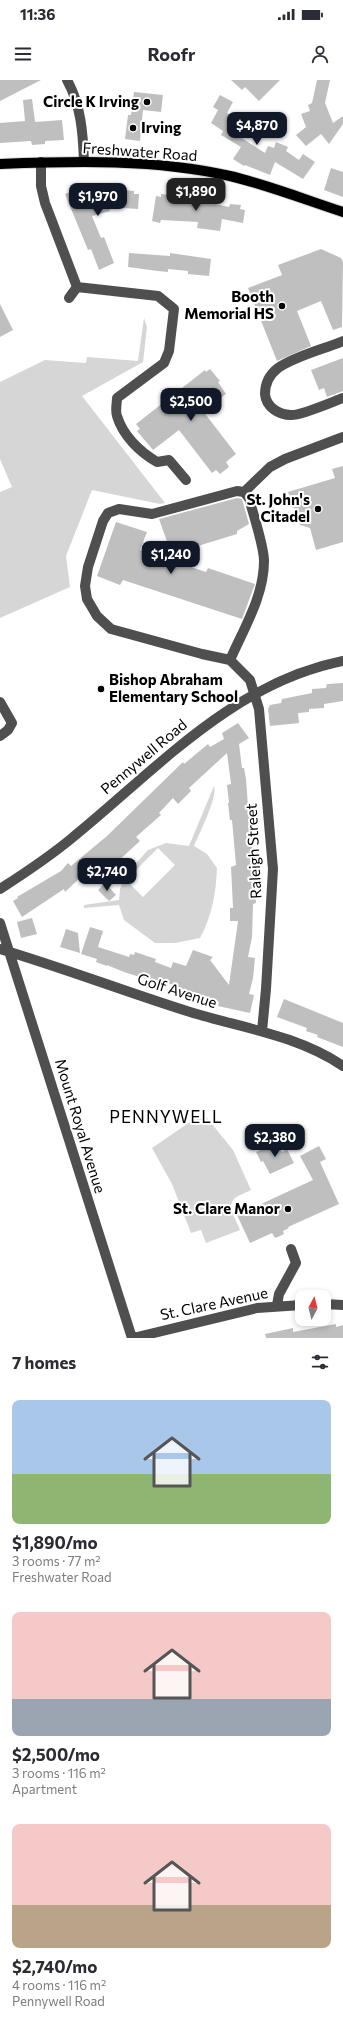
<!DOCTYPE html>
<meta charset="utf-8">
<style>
:root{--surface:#fff;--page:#f2f2f3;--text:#2b2b33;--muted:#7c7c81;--accent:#111827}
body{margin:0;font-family:Commissioner,sans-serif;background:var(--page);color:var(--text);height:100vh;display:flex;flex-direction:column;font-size:15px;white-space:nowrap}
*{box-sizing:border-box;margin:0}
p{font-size:13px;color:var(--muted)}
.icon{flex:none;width:22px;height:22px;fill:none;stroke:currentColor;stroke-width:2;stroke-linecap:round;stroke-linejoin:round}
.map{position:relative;height:1258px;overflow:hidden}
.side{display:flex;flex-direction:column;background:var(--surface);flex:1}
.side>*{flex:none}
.needle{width:26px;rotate:7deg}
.fabs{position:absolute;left:295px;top:1210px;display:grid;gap:8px}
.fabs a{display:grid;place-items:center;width:36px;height:36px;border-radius:8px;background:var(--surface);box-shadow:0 2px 6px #0003;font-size:20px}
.price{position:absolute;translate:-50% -34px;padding:0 9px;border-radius:8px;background:var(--accent);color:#fff;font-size:13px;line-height:26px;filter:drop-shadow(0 1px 2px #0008)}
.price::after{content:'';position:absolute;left:50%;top:24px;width:12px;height:9px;margin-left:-6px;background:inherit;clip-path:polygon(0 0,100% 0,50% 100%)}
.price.active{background:#222;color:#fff}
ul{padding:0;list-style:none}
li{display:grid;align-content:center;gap:8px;height:212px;padding:0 12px}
li span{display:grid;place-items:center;height:124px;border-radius:8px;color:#555}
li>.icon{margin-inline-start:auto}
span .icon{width:72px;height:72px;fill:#fffc;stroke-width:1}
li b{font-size:17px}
h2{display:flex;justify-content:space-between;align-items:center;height:48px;padding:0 12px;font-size:17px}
.status{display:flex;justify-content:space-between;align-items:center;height:28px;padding:0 20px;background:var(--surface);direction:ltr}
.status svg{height:11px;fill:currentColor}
header{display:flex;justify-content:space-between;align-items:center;height:52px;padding:0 12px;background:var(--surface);font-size:18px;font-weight:700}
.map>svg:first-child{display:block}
</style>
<div class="status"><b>11:36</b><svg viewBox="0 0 49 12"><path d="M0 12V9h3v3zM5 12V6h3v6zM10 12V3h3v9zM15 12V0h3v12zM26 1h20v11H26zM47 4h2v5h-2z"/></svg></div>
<header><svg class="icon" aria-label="menu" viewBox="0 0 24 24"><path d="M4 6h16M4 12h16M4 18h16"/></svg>Roofr<svg class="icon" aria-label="person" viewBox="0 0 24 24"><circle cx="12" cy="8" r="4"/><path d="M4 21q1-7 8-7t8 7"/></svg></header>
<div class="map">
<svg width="343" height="1258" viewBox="0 0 343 1258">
<rect width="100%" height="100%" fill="#fff"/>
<path fill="#d6d6d6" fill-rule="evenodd" d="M144,238L147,247L143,282L82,316L165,423L160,424L92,410L66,476L70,507L0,538V412L12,407L0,379V302L45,280L86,283L87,277L138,281Z
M214,706C218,717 199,754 194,766L207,774L217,788C216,813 212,836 200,858L175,863H155L124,840L119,825L84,828V825L119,820L120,809L126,794L148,770L166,763L189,766ZM158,768L175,785L143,817L126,800Z
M203,1033L233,1070L251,1110C246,1113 238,1115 234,1119C226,1128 237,1141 240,1150L206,1163L201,1150L191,1153L172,1104L152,1068Z"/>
<path fill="#bfbfbf" d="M0,0H41L0,21Z
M231,0H280L259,21L245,7L242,10Z
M317,0H330L325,23L333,43L343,36V44L329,64L321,54L306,66L296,55L306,47L301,34L310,31L308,25L312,23Z
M134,12L163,15L161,32L143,30L140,61L125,59L128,35H131Z
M220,15L233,22L227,33L244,44L237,55L265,73L268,66L274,68L276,62L288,67L286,71L299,80L303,74L315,82L303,99L275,82L270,95L245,85L244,86L233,79L241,67L221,55L223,51L211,43L218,30L213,27Z
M32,19L35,42L62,40L64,60L45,61V64L32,65L31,61L0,63V43L25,41L23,20Z
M331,88L343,92V117L324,110Z
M102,106L104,117L117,113L124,114V110L134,111V114H139L138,129L109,127L110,131L92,136L101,158L104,157L114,183L99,190L91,169L88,170L65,114L81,108L82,112Z
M161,114L171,115V118L176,119V120L195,121V118L205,119V122L229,127L230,124L241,125L240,129L245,130L243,143L222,139L220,151L197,148L198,142L161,140L160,143L152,141L156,116L161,117Z
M321,169L341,178L343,182L342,247L333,250L321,221L297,231L311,266L277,281L248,208L282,195L278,185Z
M129,173L170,176V173L211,179L209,196L188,194V191L168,189V192L158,191L128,187Z
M0,224L13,250L0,257Z
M343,278V311L327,317L324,308L319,310L311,290Z
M210,289L220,301L218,302L226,314L203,331L236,374L226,382L229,387L220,394L216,390L212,393L179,350L153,370L137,351L140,349L136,344L205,290L206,292Z
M343,386V462L316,470L310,448L300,445L288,412L335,398L332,389Z
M237,418L242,419L249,444L237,451V454L188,469L170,470L159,439Z
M116,442L147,452L140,470L206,492L208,488L255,504L242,539L123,500L120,505L97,496Z
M343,603V621L324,624V628L309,629V632L298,633L299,643L270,646L268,629L270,625L281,623L282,619L312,613V609L326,608L327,604Z
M238,643L249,658L239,664L242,688H244L246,699L249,740L250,746L254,748L251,751L256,823L253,824L252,857L248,877L255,878L253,898L249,914L254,915L250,933L218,926L219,922L182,911L183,909L160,900L159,903L124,892L107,885V886L96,882L97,879L81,874L90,847L103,851L98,867L129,877L130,874L134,875L135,872L156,879L155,882L171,888L173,882L186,886L193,870L213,877L210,880L229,905L238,841H230V828H233L231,787L236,785L232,740H230L228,723H229L227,705L231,704L227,673L189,708L191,711L178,724L173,718L159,733L161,735L136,757L140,761L116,783L111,778L92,797L86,792L65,812L64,809L22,837L13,821L18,818L17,817L61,791L68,783L71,786L107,756L183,682L184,684L208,664L210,667L224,659L222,653Z
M105,803L116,815L109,821L98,810Z
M32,838L37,854L21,858L17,842Z
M66,849L78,853L80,873L60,867Z
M284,919L343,943V967L317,957L318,955L306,951L307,948L277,937Z
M277,1062L282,1072L287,1069L294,1083L270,1094L263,1081L261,1082L256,1072Z
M319,1066L326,1079L320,1082L339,1124L288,1147L289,1148L283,1151L284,1154L280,1156L275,1158L272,1153L250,1163L237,1135L313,1100L300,1076Z
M336,1244V1247L343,1245V1258H266L265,1254L293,1248V1252Z"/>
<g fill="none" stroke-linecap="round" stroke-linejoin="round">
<defs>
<path id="major" d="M0,84C76,81 155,79 230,96C268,105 306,120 343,132"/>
</defs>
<use href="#major" stroke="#dbdbdb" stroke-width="12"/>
<path stroke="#4f4f4f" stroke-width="10" d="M67,0C81,25 83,53 84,82
M41,82V106L45,123L77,207L69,218
M77,207L158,216L174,229L169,271L164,283L117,318C117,323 115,331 117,336C123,356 140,372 157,382L169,380L186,400
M343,261C324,269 295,276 278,288C269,295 265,303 265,314C266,327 279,335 291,335C300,336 332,322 343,318
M244,412L270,387L285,379L343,357
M230,580C244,548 264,516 264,481C264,466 253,434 249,418L244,412L237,411L152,434L119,429L108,433L103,441L88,487L85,506L87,519L97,536L111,549L202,574L230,580L250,600L259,629L273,789L266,909L262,951
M0,622L12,643L8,650L0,656
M0,809C25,793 49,777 72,758C156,690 232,603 343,581
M0,843L132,1258
M0,869C64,888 126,912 190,932C242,948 297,955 343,986
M324,1224L343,1225
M277,1225L279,1214L296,1183L291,1169
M133,1258L257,1228L302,1225"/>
<use href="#major" stroke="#000" stroke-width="10"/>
</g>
<g fill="#000" stroke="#fff" stroke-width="1.5">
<circle cx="147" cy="22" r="4"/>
<circle cx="133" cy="48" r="4"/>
<circle cx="282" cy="226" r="4"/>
<circle cx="318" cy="429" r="4"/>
<circle cx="101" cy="609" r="4"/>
<circle cx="288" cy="1129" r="4"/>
</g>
<g text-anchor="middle" stroke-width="4" stroke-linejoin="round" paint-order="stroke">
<g font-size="15" font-weight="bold" fill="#000" stroke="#fff" text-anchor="end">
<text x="139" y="27">Circle K Irving</text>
<text x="141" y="53" text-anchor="start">Irving</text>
<text x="274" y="222">Booth<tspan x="274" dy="17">Memorial HS</tspan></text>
<text x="310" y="425">St. John's<tspan x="310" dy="17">Citadel</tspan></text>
<text x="109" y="605" text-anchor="start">Bishop Abraham<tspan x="109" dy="17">Elementary School</tspan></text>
<text x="280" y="1134">St. Clare Manor</text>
</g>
<g font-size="15" fill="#000" stroke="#fff">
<text transform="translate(140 72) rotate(4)" y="5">Freshwater Road</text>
<text transform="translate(144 677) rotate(-40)" y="5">Pennywell Road</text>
<text transform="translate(254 771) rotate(-93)" y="5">Raleigh Street</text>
<text transform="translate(177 911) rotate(18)" y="5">Golf Avenue</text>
<text transform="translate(80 1046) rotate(73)" y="5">Mount Royal Avenue</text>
<text transform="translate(214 1224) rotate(-12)" y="5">St. Clare Avenue</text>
</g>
<g font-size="17" letter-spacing="1" fill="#000" stroke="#fff">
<text x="166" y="1043">PENNYWELL</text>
</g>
</g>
</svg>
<div class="fabs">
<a><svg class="needle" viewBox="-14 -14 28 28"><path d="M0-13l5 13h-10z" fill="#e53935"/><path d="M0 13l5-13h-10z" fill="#7c7c81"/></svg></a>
</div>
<b class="price" style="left:257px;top:66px">$4,870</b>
<b class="price active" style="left:196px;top:132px">$1,890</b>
<b class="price" style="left:98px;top:137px">$1,970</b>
<b class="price" style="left:191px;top:342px">$2,500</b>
<b class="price" style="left:171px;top:495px">$1,240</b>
<b class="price" style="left:107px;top:812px">$2,740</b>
<b class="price" style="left:275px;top:1078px">$2,380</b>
</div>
<section class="side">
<h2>7 homes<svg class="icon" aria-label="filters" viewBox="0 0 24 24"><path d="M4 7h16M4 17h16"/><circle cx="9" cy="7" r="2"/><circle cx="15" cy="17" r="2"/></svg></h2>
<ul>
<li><span style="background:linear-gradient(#a9c7e8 60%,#8fb573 0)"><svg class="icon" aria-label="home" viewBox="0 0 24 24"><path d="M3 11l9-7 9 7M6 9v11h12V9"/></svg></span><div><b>$1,890/mo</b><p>3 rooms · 77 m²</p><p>Freshwater Road</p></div></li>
<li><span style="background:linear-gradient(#f6c9c9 70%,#9aa5b1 0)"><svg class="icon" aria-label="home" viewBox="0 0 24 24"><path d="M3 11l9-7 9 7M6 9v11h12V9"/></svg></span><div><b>$2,500/mo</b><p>3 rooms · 116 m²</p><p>Apartment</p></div></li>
<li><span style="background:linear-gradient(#f6c9c9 65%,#b9a48a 0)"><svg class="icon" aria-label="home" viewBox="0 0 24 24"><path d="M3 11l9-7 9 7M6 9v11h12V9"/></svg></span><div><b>$2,740/mo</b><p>4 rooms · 116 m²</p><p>Pennywell Road</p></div></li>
</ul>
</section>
